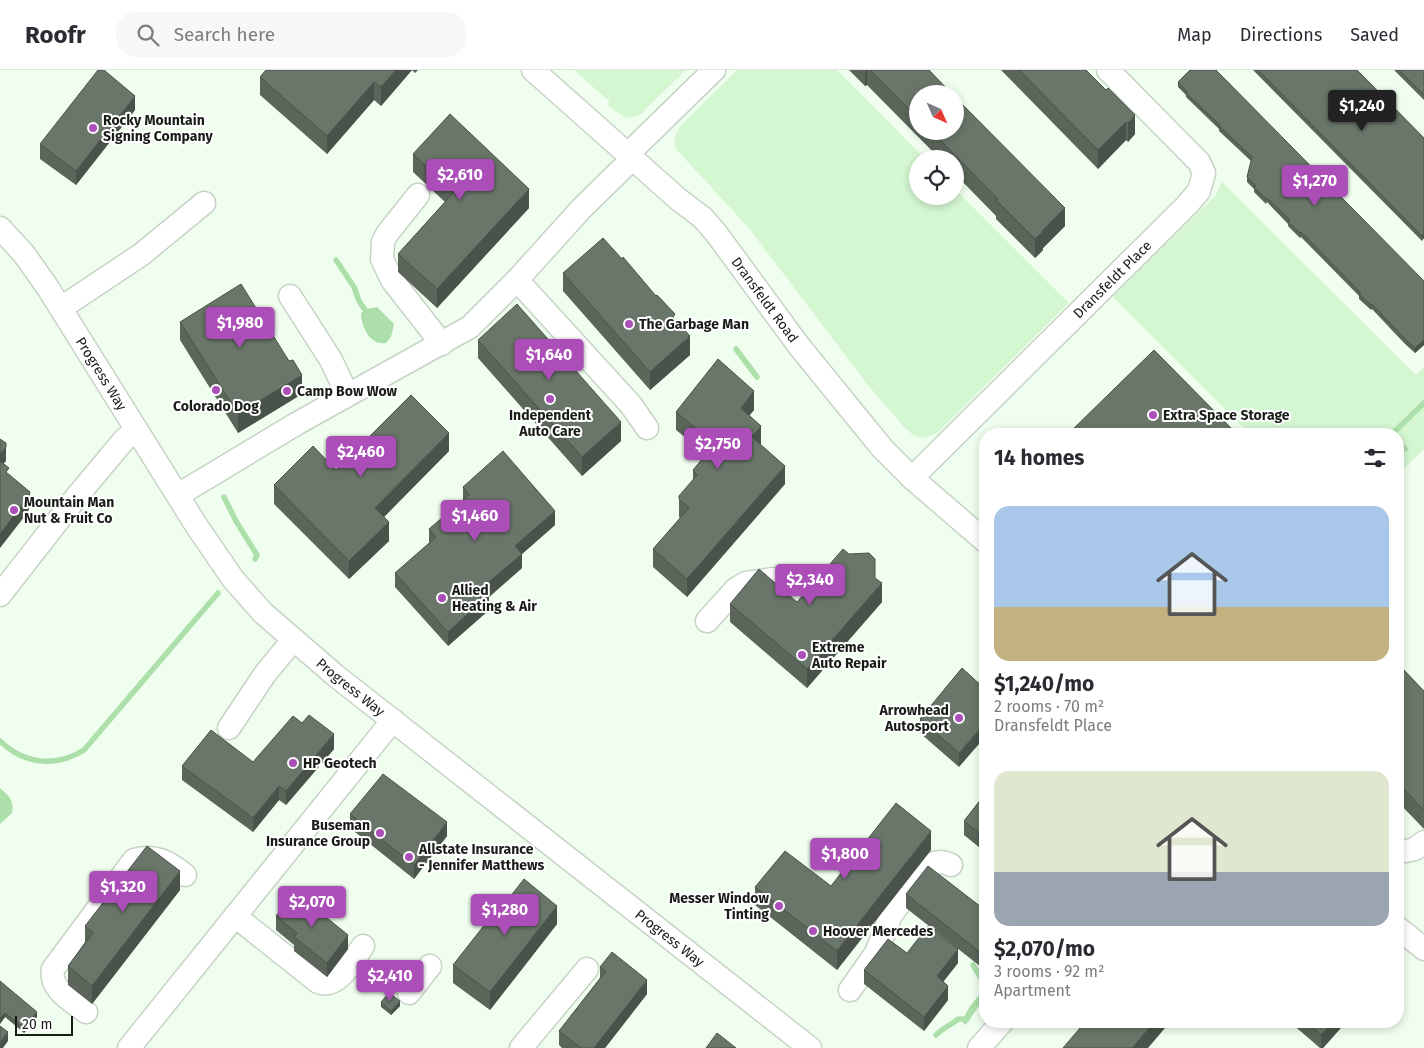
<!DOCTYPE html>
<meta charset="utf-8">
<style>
:root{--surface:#fff;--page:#f7f7f7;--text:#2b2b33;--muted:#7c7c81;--line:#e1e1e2;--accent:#ab4eb7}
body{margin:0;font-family:"Fira Sans",sans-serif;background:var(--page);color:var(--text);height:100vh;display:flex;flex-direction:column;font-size:19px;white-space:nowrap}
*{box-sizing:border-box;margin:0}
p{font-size:16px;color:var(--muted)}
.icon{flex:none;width:28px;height:28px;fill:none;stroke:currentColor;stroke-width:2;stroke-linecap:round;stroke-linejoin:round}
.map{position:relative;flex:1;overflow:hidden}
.drawer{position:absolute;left:979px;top:358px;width:425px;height:600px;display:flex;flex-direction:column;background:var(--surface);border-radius:20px;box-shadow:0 2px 8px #0003}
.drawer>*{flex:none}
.needle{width:32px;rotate:135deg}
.buttons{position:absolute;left:909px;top:15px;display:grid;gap:10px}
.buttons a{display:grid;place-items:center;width:55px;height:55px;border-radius:50%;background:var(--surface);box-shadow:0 2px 8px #0003;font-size:25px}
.scale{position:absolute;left:15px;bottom:12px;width:58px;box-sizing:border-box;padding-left:5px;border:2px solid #191d18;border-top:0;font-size:14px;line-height:18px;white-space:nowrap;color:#191d18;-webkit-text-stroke:4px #fff;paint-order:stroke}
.price{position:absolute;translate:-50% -42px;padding:0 11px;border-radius:5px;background:var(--accent);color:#fff;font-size:16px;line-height:32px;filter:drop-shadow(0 1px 2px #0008)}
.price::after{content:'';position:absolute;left:50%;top:30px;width:15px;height:11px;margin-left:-8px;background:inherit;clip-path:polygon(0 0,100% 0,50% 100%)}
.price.active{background:#222;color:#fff}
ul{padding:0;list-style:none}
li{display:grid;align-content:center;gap:10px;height:265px;padding:0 15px}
li span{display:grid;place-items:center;height:155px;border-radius:15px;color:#555}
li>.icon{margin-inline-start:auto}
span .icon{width:90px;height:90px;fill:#fffc;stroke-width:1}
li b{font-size:21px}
h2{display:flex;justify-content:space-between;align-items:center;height:60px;padding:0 15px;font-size:21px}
header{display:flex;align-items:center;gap:30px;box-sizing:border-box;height:70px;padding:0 25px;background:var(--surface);border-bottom:1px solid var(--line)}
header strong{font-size:24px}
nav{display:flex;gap:28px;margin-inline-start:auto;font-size:18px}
.search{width:350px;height:45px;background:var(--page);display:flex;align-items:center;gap:12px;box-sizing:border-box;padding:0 18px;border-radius:20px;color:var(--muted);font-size:19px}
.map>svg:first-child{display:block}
</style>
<header>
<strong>Roofr</strong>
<div class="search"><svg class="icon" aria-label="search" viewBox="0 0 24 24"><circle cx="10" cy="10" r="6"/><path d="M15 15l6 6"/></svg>Search here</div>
<nav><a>Map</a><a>Directions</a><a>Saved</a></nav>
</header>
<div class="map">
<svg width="1424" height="978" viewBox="0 0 1424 978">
<rect width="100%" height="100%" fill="#f0feef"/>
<path fill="#d4f6d1" d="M574,0H686L640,45L626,48L608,36L609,31Z
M737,0H837L925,89H918V126H955V119L1069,233L937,363L928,367L920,368L913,365L905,358L867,314L748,157L675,78C673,68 677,62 682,54Z
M1222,112L1416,305L1424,297V379L1398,405V364H1250L1112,226L1215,126Z"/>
<path fill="#addfaa" d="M377,237L394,254L391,267L386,273C370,276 361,256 361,243L366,239Z
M0,718C9,726 14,730 12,743L0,754Z
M985,918V929C978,935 970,951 965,955L962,951L970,936Z"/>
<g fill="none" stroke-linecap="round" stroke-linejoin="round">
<path stroke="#addfaa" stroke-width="5.5" d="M336,190L354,217L359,231L369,246
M736,279L757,307
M1392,364L1424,333
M1398,371L1405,379
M224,427L236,451L257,485L255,489
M0,671C24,694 55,698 84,680L218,523
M973,895L985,915
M936,965C943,958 951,955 958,949H967"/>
<defs>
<g id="minor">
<path id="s1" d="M533,0L678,129L703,148L716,163L799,276L882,378L912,408L985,471"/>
<path d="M628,84L714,0"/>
<path d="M418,125L387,164L383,172L382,189L392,210L442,274"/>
<path id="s2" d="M0,158L24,184L48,218L196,455L233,509L263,543L336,606L810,978"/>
<path d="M517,210L631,335L647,358"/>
<path d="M290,226L331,290L347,324"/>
<path d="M61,238L142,184L204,133"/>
<path id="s3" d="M912,408L1187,135L1199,121L1204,103L1199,92L1108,0"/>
<path d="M178,425L296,354L470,257L517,210L581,139L633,88"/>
<path d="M0,525L78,425L124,370L136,360"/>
<path d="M707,551L736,519L746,513L773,509"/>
<path d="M229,658L265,604L293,570"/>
<path d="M1406,781L1415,779L1424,772"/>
<path d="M235,846L318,912C338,920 353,890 363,876"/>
<path d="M1398,858L1424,879"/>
<path d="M850,920L876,883L891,845L928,796C936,791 942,791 951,795"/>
<path d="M409,923L430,896"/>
<path d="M86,942C72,931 49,919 53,899L134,790C155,784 169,792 185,805"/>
<path d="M129,978L393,650"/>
<path d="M521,978L587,899"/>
<path d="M979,978L1003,951"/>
</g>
</defs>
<use href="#minor" stroke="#c6d3c5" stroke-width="25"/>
<use href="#minor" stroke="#fff" stroke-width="22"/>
</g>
<path fill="#5b655a" d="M266,0H418L415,3L412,0L381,36L374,30L327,84L260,25V7Z
M849,0H929L918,24V61H955L1065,156L1043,178V180L1035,188L996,149V146L955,104V89H940L867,15L865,16Z
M1001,0H1086L1106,20L1135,64L1128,72L1126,70L1098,99Z
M1253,0H1357L1424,68L1422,171Z
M1394,0H1424V30Z
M1178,12L1424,211V275L1415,283L1405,274L1372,239L1371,240L1359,229V226L1301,167L1300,168L1288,156V154L1267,132L1266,134L1254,122V119L1247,112V107L1251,91L1219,61V59L1186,27V25L1178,17Z
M135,40L76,115L40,89V74Z
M413,84L529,138L437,238L398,202V184L445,132L413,102Z
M563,203L656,226L675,249L690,285L650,320L563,221Z
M180,252L289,291L302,324L238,363L180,270Z
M478,270L621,371L582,406L478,288Z
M754,340L749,345L761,374V375L785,414L687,527L653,497V479L680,448L679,447V429L693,410V400L706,384L676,360V342Z
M449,381L384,447L389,471L349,509L274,434V415L336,400Z
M463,417L555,455L522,484V498L489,527V540L448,576L395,517V503L429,474V459L463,431Z
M875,508L882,532L807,618L730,552V534L797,532Z
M1398,594L1424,621V759L1398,732Z
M962,598L959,697L920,663V649Z
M302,653L334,679L286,735L279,730L253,762L182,710V696L253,692Z
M985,724V782L964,765V751Z
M350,744L447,766L414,809L350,758Z
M931,780L837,900L755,835V817L831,816Z
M180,820L92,934L68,915V896L85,872V856Z
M906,824L985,840V900L906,838Z
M499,841L557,854L490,940L453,913V895Z
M276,846L348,879L327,907L294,881V875L276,860Z
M907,883L958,893L943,911L948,930L924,961L864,914V900Z
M600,897L647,924L605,978H562L559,975V961L600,908Z
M0,911L37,947L24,963L5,947L0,954Z
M381,932L400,936L391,945L381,937Z
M1291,951H1347L1323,978H1320L1291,953Z"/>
<path fill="#4a534a" d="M396,0H412L381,36V17Z
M865,0H867V15L865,16Z
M374,12V30L327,84V66Z
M135,26V40L76,115V101Z
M1135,45V64L1128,72V53Z
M1126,52V70L1098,99V80Z
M529,119V138L437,238V219Z
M1065,138V156L1043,178V180L1035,188V169L1042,161Z
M1424,163V168L1422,171V166Z
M690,266V285L650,320V302Z
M1424,270V275L1415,283V278Z
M302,305V324L238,363V344Z
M754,321V340L741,356V338Z
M621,352V371L582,406V387Z
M761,356V374L752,386V367Z
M449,363V381L375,456V438Z
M6,377V391L0,398V384Z
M785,396V414L687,527V509Z
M30,422V436L28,442L0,478V464Z
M555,441V455L522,484V498L489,527V540L448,576V562L515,476Z
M389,452V471L349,509V491Z
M882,513V532L807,618V599Z
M985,653V667L959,697V683Z
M334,664V679L286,735V721Z
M279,716V730L253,762V748Z
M447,752V766L414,809V795Z
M931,761V780L837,900V881Z
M180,801V820L92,934V916Z
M557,836V854L490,940V922Z
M348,865V879L327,907V893Z
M958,879V893L937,920V906Z
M647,910V924L605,978H594Z
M948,916V930L924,961V947Z
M400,931V936L391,945V941Z
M37,942V947L24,963V958Z
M5,943V947L0,954V949Z
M1155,951H1171L1148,978H1132Z
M1334,951H1347L1323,978H1321V965Z
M8,962V971L3,978H0V972Z"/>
<path fill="#6a7669" stroke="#4a534a" d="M98,0H104L135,26L76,101L40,74Z
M266,0H396L381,17L374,12L327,66L260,7Z
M870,0H929L952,24H918V48Z
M1019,0H1086L1106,20L1108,18L1135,45L1128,53L1126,52L1098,80Z
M1190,0H1216L1424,211V270L1415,278L1405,269L1372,234L1371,235L1359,224L1361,223L1301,162L1300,163L1288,152L1290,150L1267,128L1266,129L1254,117L1256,116L1247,107L1252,87L1219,56L1220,55L1186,23L1187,22L1178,12Z
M1258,0H1357L1424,68V163L1422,166Z
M1399,0H1424V25Z
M955,27L1065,138L1042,161L1043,162L1035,169L996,130L998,129L931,61H955Z
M450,44L529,119L437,219L398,184L454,122L413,84Z
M603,168L622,189L623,187L656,226L657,225L675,244L673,247L690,266L650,302L563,203Z
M241,214L289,291L293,290L302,305L238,344L180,252Z
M517,234L621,352L582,387L478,270Z
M1154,280L1237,364H1068Z
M718,289L754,321L741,338L761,356L752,367L785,396L687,509L653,479L689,438L679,429V426L697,405L693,400L715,374L676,342Z
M411,325L449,363L375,438L389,452L349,491L274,415L313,376L336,400Z
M0,369L6,373V377L0,384Z
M503,381L555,441L515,476L522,484L482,518L489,525L448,562L395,503L436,467L429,459L469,425L463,417Z
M0,391L9,398L6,402L30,422L28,427L0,464Z
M843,479L849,484L869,483L875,489V508L882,513L807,599L730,534L759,499L797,532Z
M1398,594L1424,621V740L1398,713Z
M962,598L985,619V653L959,683L920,649Z
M309,645L334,664L286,721L279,716L253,748L182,696L211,660L253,692L293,646L302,653Z
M383,704L447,752L414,795L350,744Z
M985,724V768L964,751Z
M896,733L931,761L837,881L755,817L785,781L831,816Z
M147,776L180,801L92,916L68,896L93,863L85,856Z
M928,796L985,840V886L906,824Z
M524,809L557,836L490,922L453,895L497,839L499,841Z
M295,822L348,865L327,893L294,867L297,863L276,846Z
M928,856L958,879L937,906L948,916L924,947L864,900L888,869L907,883Z
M612,882L647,910L594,978H581L559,961L606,901L600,897Z
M0,911L37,942L24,958L5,943L0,949Z
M389,923L400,931L391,941L381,932Z
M1086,951H1155L1132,978H1063Z
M1306,951H1334L1321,965Z
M0,956L8,962L0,972Z
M717,963L736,978H706Z"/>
<g fill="#ab4eb7" stroke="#fff" stroke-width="2">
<circle cx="93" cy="58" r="5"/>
<circle cx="629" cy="254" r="5"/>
<circle cx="216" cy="320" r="5"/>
<circle cx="287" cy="321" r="5"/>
<circle cx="550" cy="329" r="5"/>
<circle cx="1153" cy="345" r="5"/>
<circle cx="14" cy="440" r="5"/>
<circle cx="442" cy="528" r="5"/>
<circle cx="802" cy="585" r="5"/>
<circle cx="959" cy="648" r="5"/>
<circle cx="293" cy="693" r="5"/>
<circle cx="380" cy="763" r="5"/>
<circle cx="409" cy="787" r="5"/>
<circle cx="779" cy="836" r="5"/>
<circle cx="813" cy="861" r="5"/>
</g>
<g text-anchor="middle" stroke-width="4" stroke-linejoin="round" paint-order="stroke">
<g font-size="14" font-weight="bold" fill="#191d18" stroke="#fff" text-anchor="start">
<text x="103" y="55">Rocky Mountain<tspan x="103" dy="16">Signing Company</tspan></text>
<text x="639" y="259">The Garbage Man</text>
<text x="297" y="326">Camp Bow Wow</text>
<text x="216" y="341" text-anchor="middle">Colorado Dog</text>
<text x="550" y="350" text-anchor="middle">Independent<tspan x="550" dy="16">Auto Care</tspan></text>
<text x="1163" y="350">Extra Space Storage</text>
<text x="24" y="437">Mountain Man<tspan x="24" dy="16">Nut &amp; Fruit Co</tspan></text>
<text x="452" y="525">Allied<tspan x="452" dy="16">Heating &amp; Air</tspan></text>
<text x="812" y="582">Extreme<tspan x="812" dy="16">Auto Repair</tspan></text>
<text x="949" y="645" text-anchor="end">Arrowhead<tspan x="949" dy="16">Autosport</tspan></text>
<text x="303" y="698">HP Geotech</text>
<text x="370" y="760" text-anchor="end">Buseman<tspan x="370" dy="16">Insurance Group</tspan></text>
<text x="419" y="784">Allstate Insurance<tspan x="419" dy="16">- Jennifer Matthews</tspan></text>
<text x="769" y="833" text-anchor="end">Messer Window<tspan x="769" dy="16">Tinting</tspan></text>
<text x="823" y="866">Hoover Mercedes</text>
</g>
<g font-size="14" fill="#191d18" stroke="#fff">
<text dy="5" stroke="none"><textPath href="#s3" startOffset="282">Dransfeldt Place</textPath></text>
<text dy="5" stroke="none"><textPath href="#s1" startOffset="328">Dransfeldt Road</textPath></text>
<text dy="5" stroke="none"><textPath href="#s2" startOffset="178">Progress Way</textPath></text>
<text dy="5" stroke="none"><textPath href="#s2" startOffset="582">Progress Way</textPath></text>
<text dy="5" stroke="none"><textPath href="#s2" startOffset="988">Progress Way</textPath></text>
</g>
</g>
</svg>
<div class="buttons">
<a><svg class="needle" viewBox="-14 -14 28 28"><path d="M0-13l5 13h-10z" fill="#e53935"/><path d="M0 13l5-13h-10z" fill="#7c7c81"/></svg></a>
<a><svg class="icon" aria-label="locate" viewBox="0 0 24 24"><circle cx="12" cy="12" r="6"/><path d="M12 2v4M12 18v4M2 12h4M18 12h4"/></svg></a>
</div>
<div class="scale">20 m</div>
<b class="price active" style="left:1362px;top:62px">$1,240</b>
<b class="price" style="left:460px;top:131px">$2,610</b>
<b class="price" style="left:1315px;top:137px">$1,270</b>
<b class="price" style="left:240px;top:279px">$1,980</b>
<b class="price" style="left:549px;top:311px">$1,640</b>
<b class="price" style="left:718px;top:400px">$2,750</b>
<b class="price" style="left:361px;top:408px">$2,460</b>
<b class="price" style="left:475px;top:472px">$1,460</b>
<b class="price" style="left:810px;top:536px">$2,340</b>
<b class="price" style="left:845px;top:810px">$1,800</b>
<b class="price" style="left:123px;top:843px">$1,320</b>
<b class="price" style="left:312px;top:858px">$2,070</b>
<b class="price" style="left:505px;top:866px">$1,280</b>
<b class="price" style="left:390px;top:932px">$2,410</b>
<section class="drawer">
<h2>14 homes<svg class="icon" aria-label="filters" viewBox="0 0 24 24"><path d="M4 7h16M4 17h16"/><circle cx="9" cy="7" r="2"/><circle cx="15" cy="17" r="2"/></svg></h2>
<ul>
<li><span style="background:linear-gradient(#a9c7e8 65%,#c2b280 0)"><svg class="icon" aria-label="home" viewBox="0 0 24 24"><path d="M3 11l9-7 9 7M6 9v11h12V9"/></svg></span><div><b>$1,240/mo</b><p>2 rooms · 70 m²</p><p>Dransfeldt Place</p></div></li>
<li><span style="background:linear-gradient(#dfe7d0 65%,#9aa5b1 0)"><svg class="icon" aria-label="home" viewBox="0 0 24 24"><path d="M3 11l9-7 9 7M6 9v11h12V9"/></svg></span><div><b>$2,070/mo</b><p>3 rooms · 92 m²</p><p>Apartment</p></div></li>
</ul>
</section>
</div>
